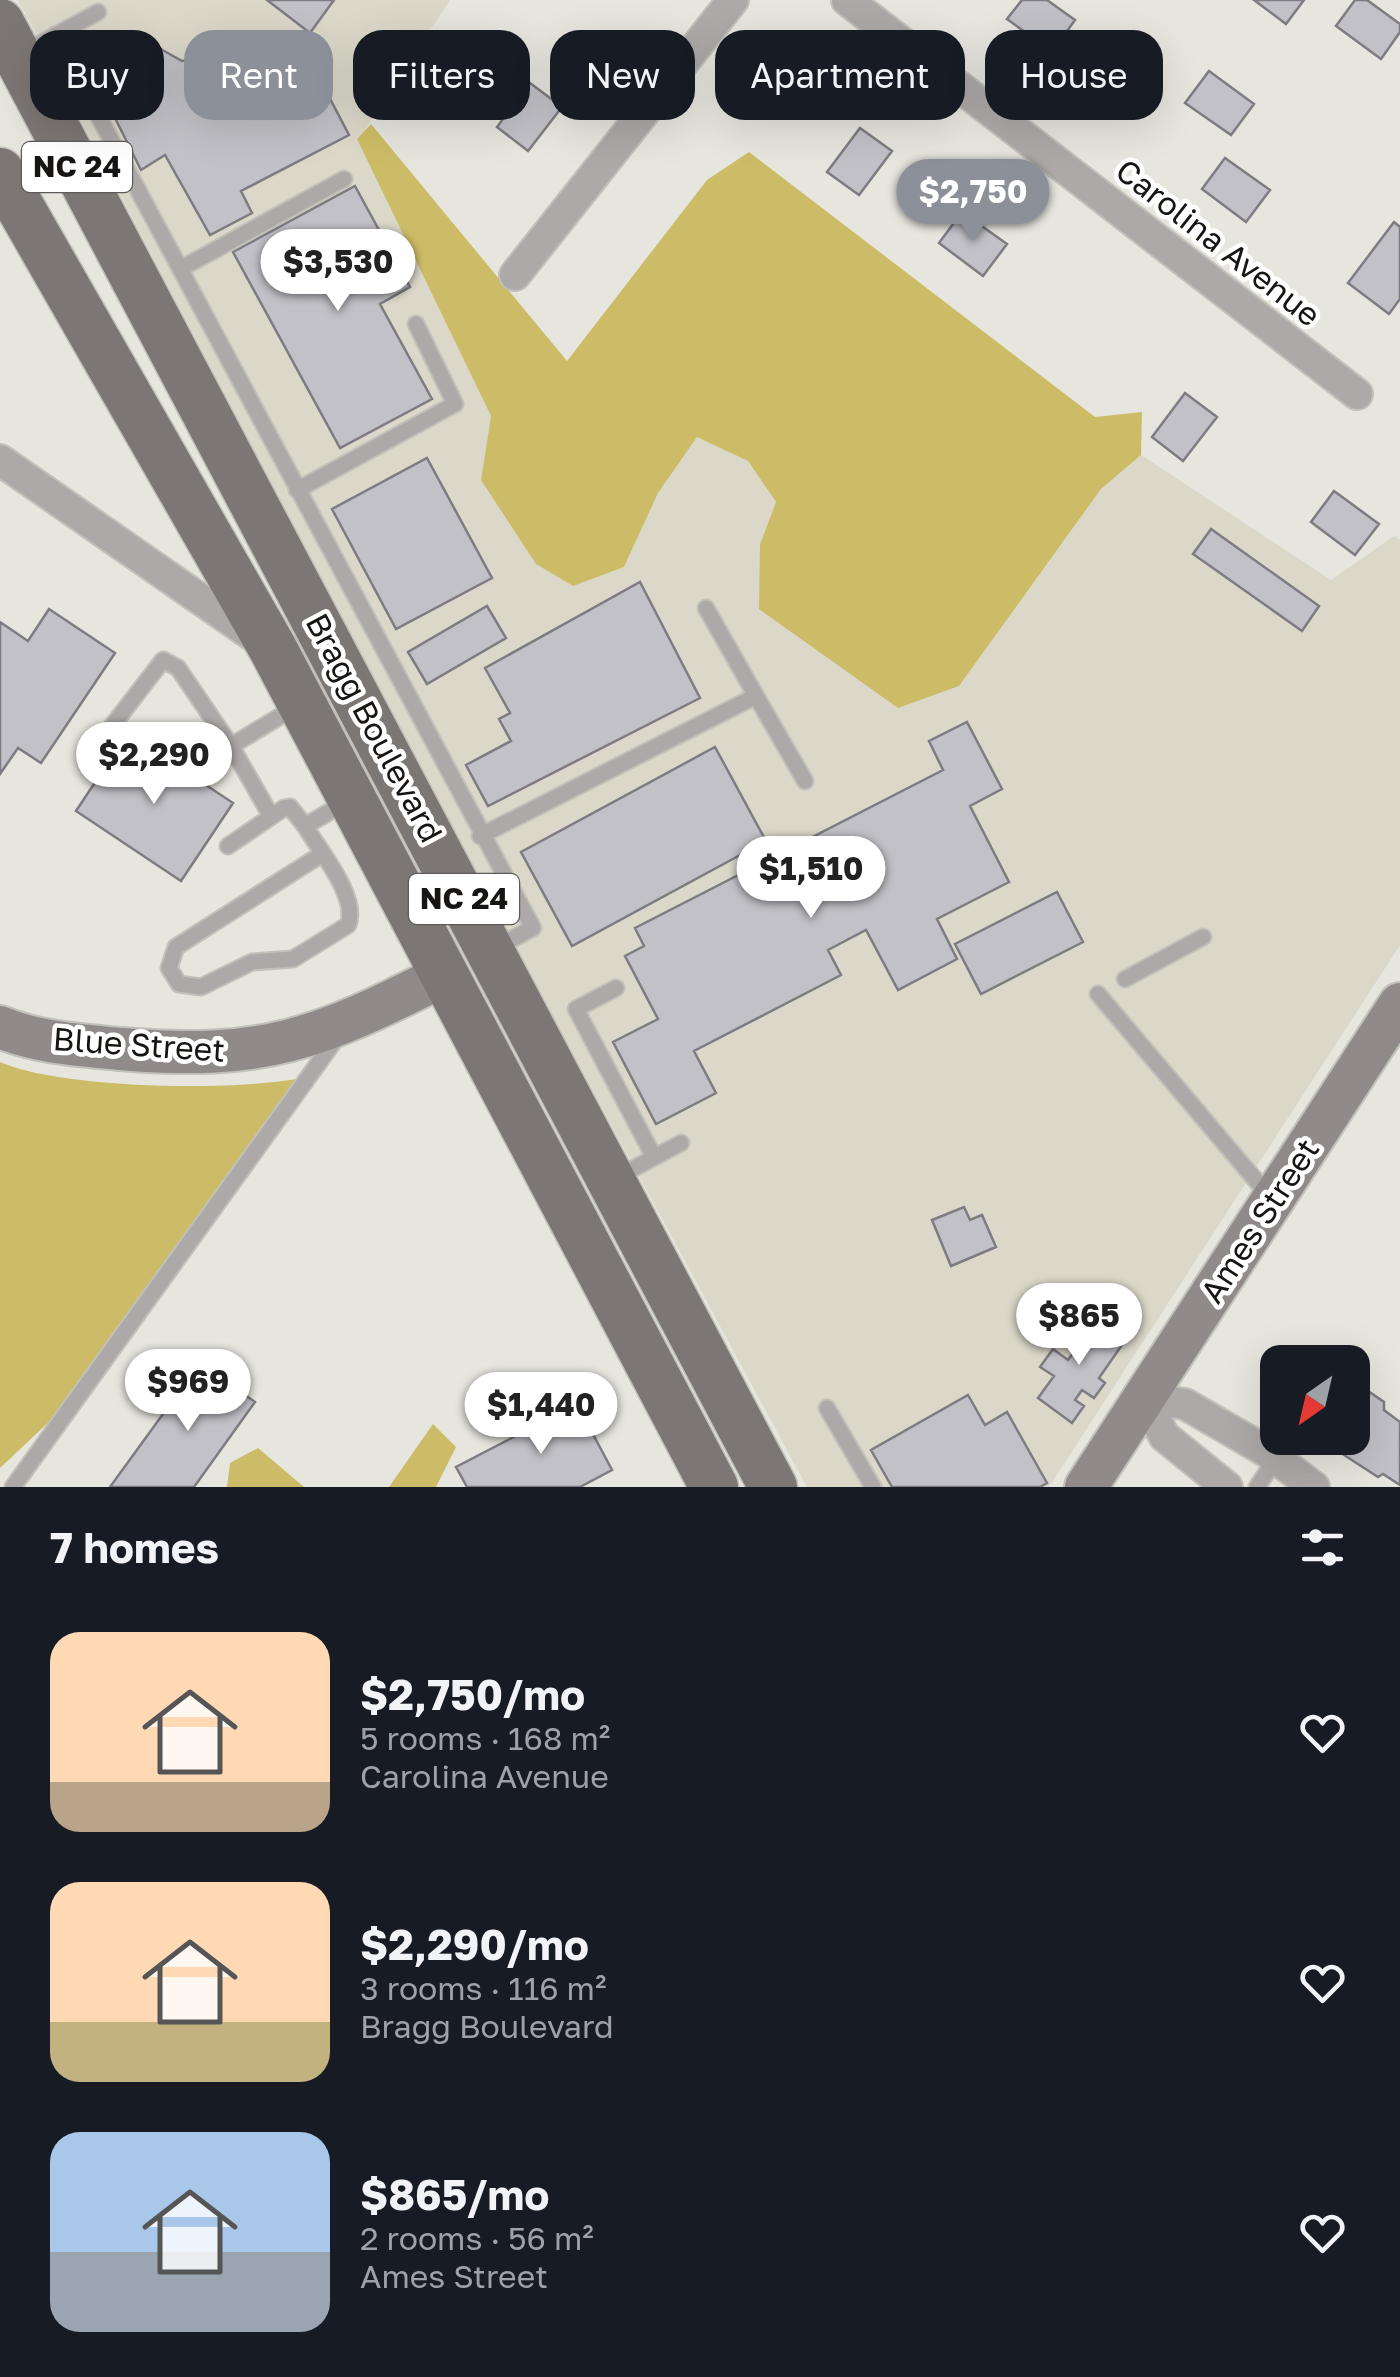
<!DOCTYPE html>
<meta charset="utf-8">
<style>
:root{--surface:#171b24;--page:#20242c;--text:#f1f3f6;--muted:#9ea1a6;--accent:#8c9099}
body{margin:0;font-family:"Golos Text",sans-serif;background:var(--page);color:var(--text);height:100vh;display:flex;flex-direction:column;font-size:38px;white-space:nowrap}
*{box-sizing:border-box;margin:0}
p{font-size:32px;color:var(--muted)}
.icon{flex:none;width:55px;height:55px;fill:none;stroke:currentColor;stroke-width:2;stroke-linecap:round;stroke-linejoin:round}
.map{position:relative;height:1487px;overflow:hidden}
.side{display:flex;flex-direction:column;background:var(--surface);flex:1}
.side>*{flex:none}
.banner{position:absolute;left:30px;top:30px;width:1340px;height:90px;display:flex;gap:20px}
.needle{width:65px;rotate:214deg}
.controls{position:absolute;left:1260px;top:1345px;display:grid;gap:20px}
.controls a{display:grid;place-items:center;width:110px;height:110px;border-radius:20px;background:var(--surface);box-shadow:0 10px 40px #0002;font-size:50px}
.price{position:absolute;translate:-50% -85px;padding:0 22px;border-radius:35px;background:#fff;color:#222;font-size:32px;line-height:65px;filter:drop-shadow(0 2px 5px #0008)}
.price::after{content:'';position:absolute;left:50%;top:60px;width:30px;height:22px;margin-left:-15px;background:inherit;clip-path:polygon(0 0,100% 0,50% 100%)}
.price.current{background:var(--accent);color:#fff}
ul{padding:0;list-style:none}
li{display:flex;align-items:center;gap:30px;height:250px;padding:0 50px}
li span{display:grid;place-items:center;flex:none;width:280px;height:200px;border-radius:30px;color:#555}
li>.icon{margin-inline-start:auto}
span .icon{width:120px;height:120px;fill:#fffc;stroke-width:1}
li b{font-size:42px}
h2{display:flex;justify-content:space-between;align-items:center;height:120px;padding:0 50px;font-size:42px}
.tag{padding:0 35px;border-radius:30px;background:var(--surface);box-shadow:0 10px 40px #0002;font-size:35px;line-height:90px}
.tag.current{background:var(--accent);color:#fff}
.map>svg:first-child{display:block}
</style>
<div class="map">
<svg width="1400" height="1487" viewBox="0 0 1400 1487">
<rect width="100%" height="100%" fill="#e6e5de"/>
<path fill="#dbd8ca" d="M18,0H450L358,140L491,416L481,480L624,567L658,493L696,436L748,461L776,502L760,544L959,686L1101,489L1141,455L1331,580L1394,536L1400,540V945L1049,1487H807L518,952Z"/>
<path fill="#cdbc67" d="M371,124L567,361L707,180L749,152L1095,417L1142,412L1141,455L1101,489L959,686L898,708L759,609L760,544L776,502L748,461L697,437L658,493L624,567L573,586L536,564L481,480L491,416L357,139Z
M0,1062C62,1089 228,1091 296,1079L52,1419L0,1468Z
M433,1424L456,1447L436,1487H389Z
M258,1448L304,1487H227L230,1463Z"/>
<path fill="#c2c1c7" stroke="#7d7c82" stroke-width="2.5" d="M267,0H334L310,33Z
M1022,0H1047L1075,20L1052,52L1007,19Z
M1254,0H1304L1286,24Z
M1355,0H1367L1400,24V32L1381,59L1336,26Z
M150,43L182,61L208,56L238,116L317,74L349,135L241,191L252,213L210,235L165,155L141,170L92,72Z
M1209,71L1254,104L1231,135L1185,103Z
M530,83L562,107L528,151L497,127Z
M860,128L892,151L859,195L827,172Z
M1225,158L1270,190L1246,222L1202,189Z
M355,186L410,287L380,304L432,399L340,448L233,252Z
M962,212L1007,244L983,276L939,243Z
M1394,222L1400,227V299L1389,314L1348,283Z
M1185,393L1217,417L1183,461L1152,437Z
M427,458L492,578L396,629L332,509Z
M1334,491L1379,524L1355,555L1311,522Z
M1211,529L1319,606L1302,631L1193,554Z
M640,582L700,698L488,806L466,765L511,741L499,719L510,713L485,668Z
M487,606L506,638L427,684L408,652Z
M49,609L115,653L41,763L18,748L0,774V622L28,641Z
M967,722L1002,789L970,806L1009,882L937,919L957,959L898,990L866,930L828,950L841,975L694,1051L716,1093L656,1124L613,1042L658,1019L625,956L644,946L635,928L943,770L929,741Z
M128,733L233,803L181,881L76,811Z
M715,747L766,841L572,946L521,852Z
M1057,892L1083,942L981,994L955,944Z
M964,1207L970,1220L982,1215L996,1247L951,1266L932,1220Z
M1081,1312L1124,1342L1099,1378L1105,1383L1094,1398L1082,1390L1075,1400L1084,1406L1072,1423L1038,1398L1054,1376L1040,1367L1053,1349L1068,1360L1084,1338L1070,1328Z
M200,1363L255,1402L194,1487H110Z
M1352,1380L1384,1402V1410L1400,1422V1485L1383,1474L1378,1477L1344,1455L1348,1449L1331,1438H1352Z
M968,1395L985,1425L1007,1412L1047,1483L1040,1487H892L871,1450Z
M577,1404L612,1470L580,1487H467L456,1467Z"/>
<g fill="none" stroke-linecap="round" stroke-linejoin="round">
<defs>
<path id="lane" d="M55,35L533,928L495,948
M21,54L98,12
M182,268L344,179
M297,490L455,404L416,324
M706,608L756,696
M231,746L271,816
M92,752L163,660L178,668L231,746L297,706
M305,826C319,850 359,897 348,925L293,959L252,962L201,987L179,984L169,968L176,947L322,854
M480,836L756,696L805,781
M228,846L284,808L290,807L305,826L348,801
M1125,979L1203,937
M616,988L576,1009L654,1157
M1098,994L1270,1197
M614,1179L681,1143
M827,1408L873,1487
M13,1487L338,1036
M1257,1487L1276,1459"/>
<path id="street" d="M847,0L1357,394
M515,275L733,0
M0,460L262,642
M1145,1398L1185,1404L1266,1451L1314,1487
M1145,1398L1164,1436L1227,1487"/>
<path id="secondary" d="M0,1027C38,1043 80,1045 121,1049C264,1061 318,1039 444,975
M1086,1487L1400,1004"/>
<path id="primary" d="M0,23L773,1487
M0,172L273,649L714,1487"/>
</defs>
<use href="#lane" stroke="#c1c0b9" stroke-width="19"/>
<use href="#street" stroke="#c1c0b9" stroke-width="34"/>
<use href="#secondary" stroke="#c1c0b9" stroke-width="46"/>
<use href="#primary" stroke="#c1c0b9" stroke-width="51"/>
<use href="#lane" stroke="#aca9a8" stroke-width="15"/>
<use href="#street" stroke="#aca9a8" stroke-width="30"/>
<use href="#secondary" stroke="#908b8a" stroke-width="42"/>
<use href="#primary" stroke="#7c7674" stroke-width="48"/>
</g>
<g text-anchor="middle" stroke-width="9" stroke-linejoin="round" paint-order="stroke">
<g fill="#fff" stroke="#5c5b5a" stroke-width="2.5">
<rect x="22" y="142" width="110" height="50" rx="8"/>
<rect x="409" y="874" width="110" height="50" rx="8"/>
</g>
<g font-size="30" font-weight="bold" fill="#161513">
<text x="77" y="177">NC 24</text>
<text x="464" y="909">NC 24</text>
</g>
<g font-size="32" fill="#161513" stroke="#fff">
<text transform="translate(1218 243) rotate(38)" y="11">Carolina Avenue</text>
<text transform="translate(374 728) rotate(62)" y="11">Bragg Boulevard</text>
<text transform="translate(139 1045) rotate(4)" y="11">Blue Street</text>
<text transform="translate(1260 1221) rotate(-57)" y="11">Ames Street</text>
</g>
</g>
</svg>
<div class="controls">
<a><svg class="needle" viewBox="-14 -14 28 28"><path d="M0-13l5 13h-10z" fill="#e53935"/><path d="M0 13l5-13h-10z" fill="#9ea1a6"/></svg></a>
</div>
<b class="price current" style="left:973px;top:244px">$2,750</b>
<b class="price" style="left:338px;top:314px">$3,530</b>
<b class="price" style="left:154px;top:807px">$2,290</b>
<b class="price" style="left:811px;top:921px">$1,510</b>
<b class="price" style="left:1079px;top:1368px">$865</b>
<b class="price" style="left:188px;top:1434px">$969</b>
<b class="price" style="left:541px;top:1457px">$1,440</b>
<div class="banner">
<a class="tag">Buy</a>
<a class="tag current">Rent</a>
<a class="tag">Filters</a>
<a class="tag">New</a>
<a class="tag">Apartment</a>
<a class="tag">House</a>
</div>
</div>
<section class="side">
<h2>7 homes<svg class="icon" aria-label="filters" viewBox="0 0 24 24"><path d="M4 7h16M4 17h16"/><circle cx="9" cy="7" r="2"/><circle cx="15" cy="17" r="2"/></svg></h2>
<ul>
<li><span style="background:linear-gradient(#ffd9b3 75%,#b9a48a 0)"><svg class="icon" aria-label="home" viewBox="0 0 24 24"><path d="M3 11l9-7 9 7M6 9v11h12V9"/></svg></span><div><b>$2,750/mo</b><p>5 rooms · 168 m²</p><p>Carolina Avenue</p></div><svg class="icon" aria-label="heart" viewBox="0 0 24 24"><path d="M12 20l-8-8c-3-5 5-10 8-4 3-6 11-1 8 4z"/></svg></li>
<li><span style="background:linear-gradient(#ffd9b3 70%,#c2b280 0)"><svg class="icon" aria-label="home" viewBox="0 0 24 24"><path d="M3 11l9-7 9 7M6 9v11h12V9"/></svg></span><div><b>$2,290/mo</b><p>3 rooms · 116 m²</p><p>Bragg Boulevard</p></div><svg class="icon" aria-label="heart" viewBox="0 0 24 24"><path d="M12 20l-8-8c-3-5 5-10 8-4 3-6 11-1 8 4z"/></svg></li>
<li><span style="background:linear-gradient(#a9c7e8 60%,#9aa5b1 0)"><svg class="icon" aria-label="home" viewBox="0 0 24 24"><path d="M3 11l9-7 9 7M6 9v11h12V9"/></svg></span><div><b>$865/mo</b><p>2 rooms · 56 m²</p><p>Ames Street</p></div><svg class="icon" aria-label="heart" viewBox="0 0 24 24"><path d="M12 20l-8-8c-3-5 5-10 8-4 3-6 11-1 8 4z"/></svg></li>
</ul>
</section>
